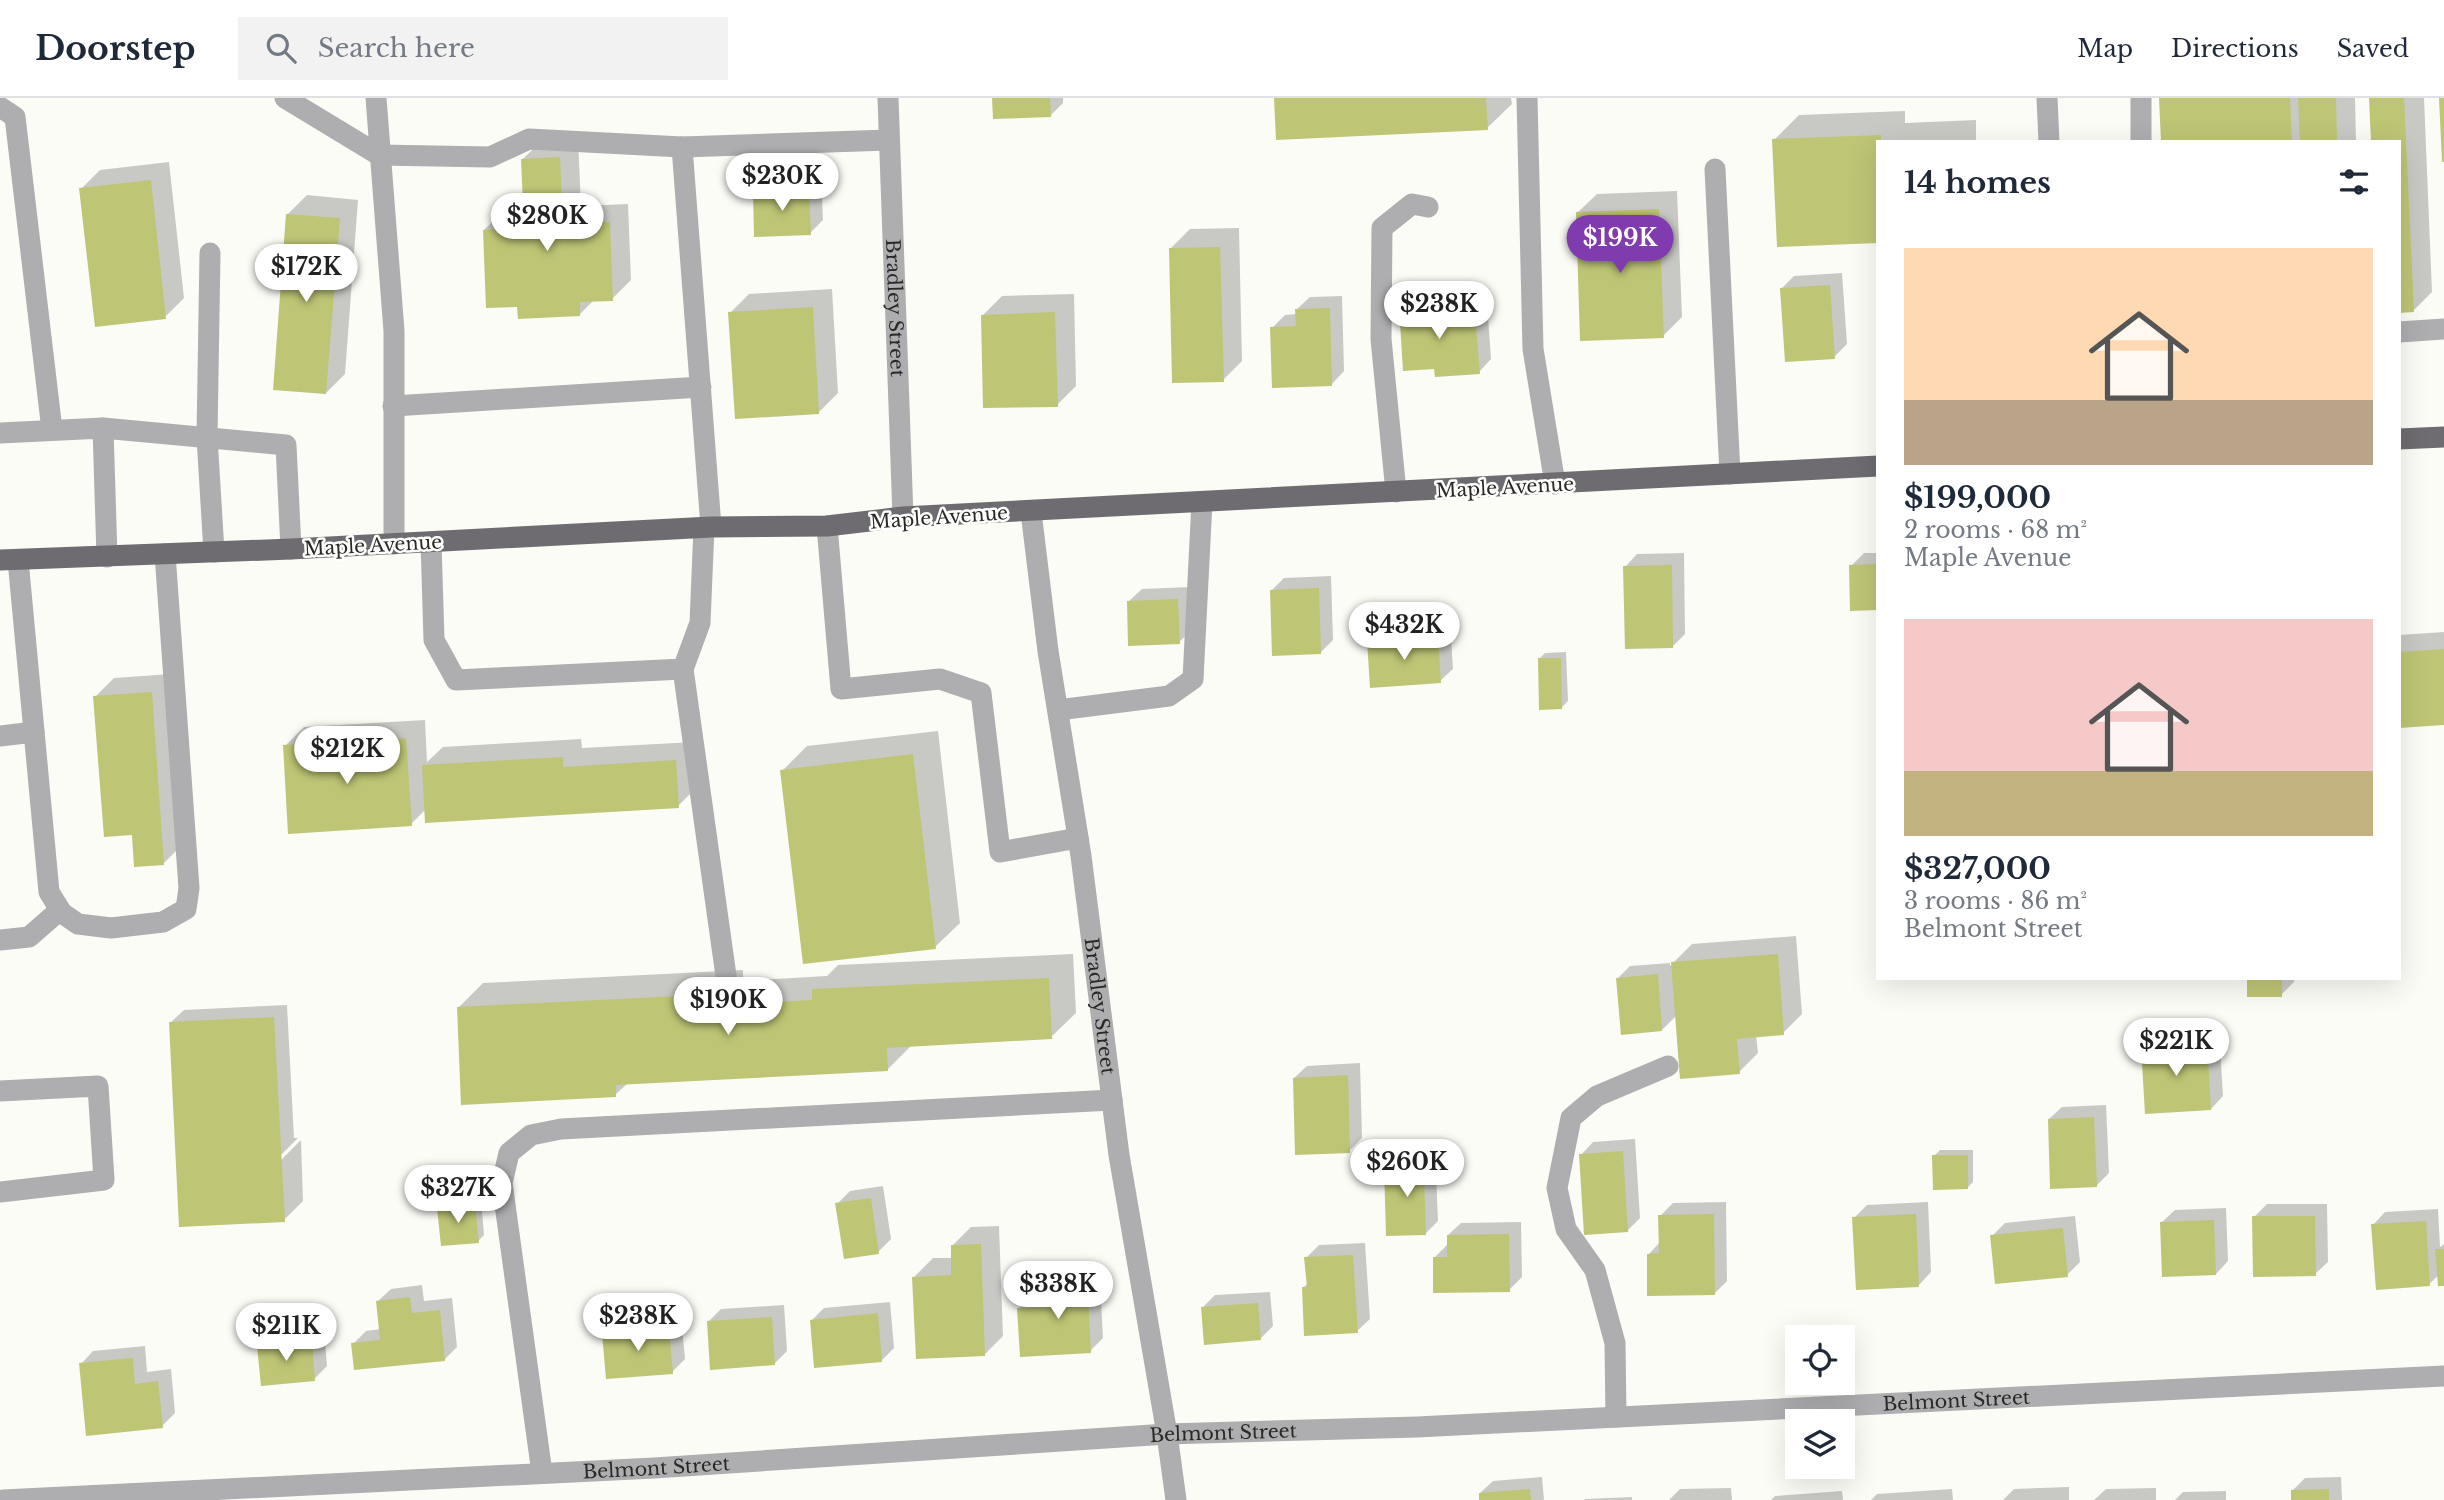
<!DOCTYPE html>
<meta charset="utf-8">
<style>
:root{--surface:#fff;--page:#f2f2f3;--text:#1f2937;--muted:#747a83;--line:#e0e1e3;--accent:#803baf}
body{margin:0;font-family:"Libre Baskerville",serif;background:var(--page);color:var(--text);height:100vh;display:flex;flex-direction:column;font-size:26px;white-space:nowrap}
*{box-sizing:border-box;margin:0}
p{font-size:23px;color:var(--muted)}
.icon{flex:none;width:38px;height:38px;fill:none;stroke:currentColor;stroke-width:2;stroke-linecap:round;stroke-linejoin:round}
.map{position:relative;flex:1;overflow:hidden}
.details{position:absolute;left:1876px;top:42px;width:525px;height:840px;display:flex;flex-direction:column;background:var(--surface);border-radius:0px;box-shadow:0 7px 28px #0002}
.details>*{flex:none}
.fabs{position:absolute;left:1785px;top:1227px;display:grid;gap:14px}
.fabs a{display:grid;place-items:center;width:70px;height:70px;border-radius:0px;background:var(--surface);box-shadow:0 7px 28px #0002;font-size:35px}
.price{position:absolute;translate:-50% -60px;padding:0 16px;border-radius:24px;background:#fff;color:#222;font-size:23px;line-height:46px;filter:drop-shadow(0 2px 4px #0008)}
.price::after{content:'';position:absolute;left:50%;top:42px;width:21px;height:16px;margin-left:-10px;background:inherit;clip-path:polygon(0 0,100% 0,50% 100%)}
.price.selected{background:var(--accent);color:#fff}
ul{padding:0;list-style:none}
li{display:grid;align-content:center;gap:14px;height:371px;padding:0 28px}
li span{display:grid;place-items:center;height:217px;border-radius:0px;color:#555}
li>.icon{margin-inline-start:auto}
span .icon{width:126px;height:126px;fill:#fffc;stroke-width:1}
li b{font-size:30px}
h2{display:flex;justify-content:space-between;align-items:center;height:84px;padding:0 28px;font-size:30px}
header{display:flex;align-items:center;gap:42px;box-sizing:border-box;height:98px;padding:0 35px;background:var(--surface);border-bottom:2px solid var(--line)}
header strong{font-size:33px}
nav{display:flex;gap:38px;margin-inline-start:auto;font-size:24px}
.search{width:490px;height:63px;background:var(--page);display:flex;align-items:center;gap:18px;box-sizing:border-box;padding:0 24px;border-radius:0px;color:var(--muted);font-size:26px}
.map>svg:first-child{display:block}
</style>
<header>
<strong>Doorstep</strong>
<div class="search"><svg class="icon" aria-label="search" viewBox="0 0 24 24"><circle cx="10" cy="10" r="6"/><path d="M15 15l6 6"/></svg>Search here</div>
<nav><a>Map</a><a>Directions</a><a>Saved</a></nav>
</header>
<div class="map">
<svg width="2444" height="1402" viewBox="0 0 2444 1402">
<rect width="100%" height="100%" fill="#fbfcf6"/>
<path fill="#0003" d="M994,0H1063V5L1050,18Z
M1275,0H1511L1512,6L1487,30Z
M2161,0H2355L2356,44H2163Z
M2371,0H2424L2432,194L2413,213L2399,44Z
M1905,13V25L1976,22V44L1774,42L1799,17Z
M578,41L581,108L628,106L631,182L612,201L594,202L580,216L519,207L484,132L503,113L525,112L523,61L542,42Z
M169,64L184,200L165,219L81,91L100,72Z
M821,78L823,122L810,135L754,93L767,80Z
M1677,93L1682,219L1663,238L1577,115L1597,96Z
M307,97L358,102L345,276L326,295L288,116Z
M1239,130L1242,263L1223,282L1171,150L1190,131Z
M1842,175L1847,246L1834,259L1781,191L1794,178Z
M832,191L838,295L819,314L730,215L749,196Z
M1460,193L1461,207L1487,204L1491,261L1479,274L1435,269L1400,209L1413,197Z
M1074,196L1076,288L1057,307L983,217L1002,198Z
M1342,198L1344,273L1332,286L1272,230L1285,217L1297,216V211L1310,199Z
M1684,455L1685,536L1673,548L1625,469L1637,456Z
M1864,455H1878V510L1851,468Z
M1331,478L1333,542L1320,555L1271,493L1284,480Z
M1190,489L1192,532L1179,544L1129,503L1142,491Z
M1450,525L1453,571L1440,583L1368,542L1381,530Z
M2444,534V625L2399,628V537Z
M1566,554L1568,603L1562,609L1539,561L1545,555Z
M171,576L183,746L164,765L133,735L95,599L114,580Z
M425,622L427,664L443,649L581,641L582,650L694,644L697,689L678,708L426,711L411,726L285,648L304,629Z
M938,633L960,825L935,849L782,673L807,648Z
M1796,838L1802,916L1783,935L1756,937L1758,955L1739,974L1677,917L1662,932L1618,880L1630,868L1670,865V868L1692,846Z
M1073,856L1076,915L1051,939L912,947L887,972L628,985L615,997L458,910L483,885L743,872V883L827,878L838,867Z
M2249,880H2294V884L2281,897Z
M287,907L294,1040H298L275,1063L277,1066L301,1042L303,1103L284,1122L171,924L184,912Z
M2219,932L2223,998L2211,1011L2143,949L2155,936Z
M1360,965L1362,1040L1349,1053L1294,980L1307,968Z
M2106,1007L2109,1075L2096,1088L2049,1021L2062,1009Z
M1635,1041L1640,1120L1627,1133L1581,1057L1593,1044Z
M1940,1052H1973V1084L1967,1090L1934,1058Z
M1453,1055L1454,1062L1441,1075H1436L1438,1123L1425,1136L1386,1069L1399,1056Z
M883,1088L891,1141L878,1154L837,1106L850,1093Z
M481,1101L484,1137L478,1143L439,1110L445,1105Z
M1726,1104L1727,1183L1714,1196L1649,1156L1660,1144V1118L1673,1105Z
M1928,1104L1931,1174L1919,1187L1854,1120L1867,1107Z
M2267,1106H2327L2328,1164L2315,1176L2254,1119Z
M2226,1110L2228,1163L2216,1176L2162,1124L2175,1112Z
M2438,1111L2440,1149L2444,1146V1186L2439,1177L2429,1186L2373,1127L2385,1114Z
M2075,1118L2080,1164L2067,1177L1992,1138L2005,1125Z
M1521,1124L1522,1179L1509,1192L1434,1160L1447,1147L1448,1137L1461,1125Z
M999,1128L1003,1238L984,1257L914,1179L933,1160H953L952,1148L971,1129Z
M1365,1145L1370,1221L1357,1233L1303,1190L1308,1185L1306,1160L1319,1147Z
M1099,1165L1103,1240L1090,1253L1018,1211L1031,1198L1051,1197L1050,1180L1063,1167Z
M422,1187L424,1203L452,1200L457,1249L444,1262L353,1246L366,1233L381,1231L378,1203L391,1191Z
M1270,1194L1273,1228L1260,1241L1202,1210L1215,1197Z
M890,1204L894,1250L882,1262L812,1222L824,1210Z
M784,1207L787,1253L774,1266L708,1224L721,1211Z
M681,1217L685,1261L672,1274L604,1235L616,1223Z
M324,1231L327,1268L314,1281L259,1249L271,1236Z
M145,1248L147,1274L171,1271L175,1315L162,1328L81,1266L93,1253Z
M1542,1379L1544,1402H1481L1480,1395L1493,1383Z
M2341,1379L2342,1402H2293V1392L2305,1380Z
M2069,1389V1402H2003L2014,1391Z
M1731,1390L1732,1402H1669L1680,1391Z
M2156,1390V1402H2094L2106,1391Z
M1952,1391L1953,1402H1871L1877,1396Z
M1842,1393L1843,1402H1771L1775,1398Z
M2226,1393V1402H2175L2183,1394Z
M1632,1399V1402H1584L1585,1401Z"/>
<path fill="#bec575" d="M992,0H1050L1051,19L993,21Z
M1274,0H1486L1488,32L1276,42Z
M2159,0H2290L2292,44H2161Z
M2298,0H2336L2337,44H2300Z
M2369,0H2404L2414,214L2399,215V44H2371Z
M2439,0H2444V64H2442Z
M1881,37V44H1878V145L1777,149L1772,41Z
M560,59L563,126L610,124L613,203L580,204V218L518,221L517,209L486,210L483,132L524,129L521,61Z
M151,82L166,221L95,229L79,90Z
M809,90L811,137L754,139L753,92Z
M1659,111L1664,240L1580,243L1576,114Z
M286,116L340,120L326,296L273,292Z
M1220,149L1224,284L1172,285L1169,150Z
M1830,187L1835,261L1785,264L1780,190Z
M1448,205L1449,218L1475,216L1480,276L1435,279L1434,271L1403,273L1399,209Z
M813,209L819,316L735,321L728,214Z
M1330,210L1332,288L1272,290L1270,229L1296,228L1295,211Z
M1055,214L1058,309L983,310L981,217Z
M1878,466V512L1850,513L1849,467Z
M1672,467L1673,550L1625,551L1623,468Z
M1319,490L1321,556L1272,558L1270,492Z
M1178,501L1180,546L1128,548L1127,503Z
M1438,537L1441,585L1370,590L1367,542Z
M2444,551V627L2399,630V554Z
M1538,560H1561L1562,611L1539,612Z
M152,594L164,767L134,769L132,737L104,739L93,598Z
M406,640L412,728L288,736L283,647Z
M913,656L936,851L803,866L780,672Z
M563,659V669L676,662L679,710L425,725L422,667Z
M1778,856L1784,937L1737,941L1740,976L1680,981L1671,864Z
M1658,876L1662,933L1621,937L1616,880Z
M1049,880L1052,941L887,950L888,973L616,987V999L461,1007L457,909L719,896V907L812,902V891Z
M2247,880H2282V899H2247Z
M274,919L285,1124L179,1129L169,924Z
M2207,944L2211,1012L2145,1016L2141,948Z
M1348,977L1350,1055L1295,1057L1293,980Z
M2094,1019L2097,1089L2050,1091L2048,1021Z
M1623,1053L1628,1134L1584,1137L1579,1056Z
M1932,1057H1968V1091L1933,1092Z
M1441,1066L1442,1076L1424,1077L1426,1137L1386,1138L1384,1068Z
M871,1100L879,1156L844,1161L835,1105Z
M475,1106L479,1145L441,1148L437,1110Z
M1714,1116L1715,1197L1647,1198V1156L1659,1155L1658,1117Z
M1916,1116L1919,1189L1856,1192L1852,1119Z
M2252,1118H2315L2316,1178L2253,1179Z
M2214,1122L2216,1177L2162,1179L2160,1124Z
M2426,1123L2430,1188L2376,1192L2371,1126Z
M2063,1130L2068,1179L1995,1186L1990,1137Z
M1509,1136L1510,1194L1433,1195V1159H1447V1137Z
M981,1146L985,1258L916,1261L912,1179L951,1177V1147Z
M2435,1151H2444V1188H2438Z
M1353,1157L1358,1235L1304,1238L1302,1189H1307L1304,1159Z
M1087,1177L1091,1255L1020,1259L1017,1210L1050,1209L1049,1179Z
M410,1199L412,1215L440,1212L445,1263L354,1272L351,1245L380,1242L376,1203Z
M1258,1205L1261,1242L1204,1247L1201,1209Z
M878,1215L882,1264L814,1270L810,1222Z
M772,1219L775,1267L710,1272L707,1223Z
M669,1228L673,1276L606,1281L602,1235Z
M312,1243L315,1283L261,1288L257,1248Z
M133,1260L135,1286L158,1283L163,1330L86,1338L79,1265Z
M1530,1391L1531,1402H1479V1395Z
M2329,1391V1402H2291V1392Z"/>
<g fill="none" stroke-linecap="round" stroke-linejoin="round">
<g stroke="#aeadaf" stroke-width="21">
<path d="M285,0L379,57L490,59L529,41L682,49L889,42"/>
<path d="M376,0L394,233V446"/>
<path id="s1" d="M888,0L903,419"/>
<path d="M1527,0L1533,251L1555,386"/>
<path d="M2047,0L2049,44"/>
<path d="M2141,0V44"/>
<path d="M0,9L15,19L52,332"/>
<path d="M682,49L711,429"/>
<path d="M1715,71L1730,376"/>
<path d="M210,155L207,339L214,454"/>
<path d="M2399,234L2444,231"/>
<path d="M393,308L701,289"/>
<path d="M103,330L286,347L291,451"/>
<path d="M0,335L103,330L107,459"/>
<path d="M1396,394L1381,241L1382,130L1412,106L1428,109"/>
<path id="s2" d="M1031,414L1048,553L1081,758L1119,1057L1167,1336L1176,1402"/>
<path d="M827,428L841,591L940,581L981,595L1000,754L1078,740"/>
<path d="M431,444L434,542L456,582L683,571L700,525L704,429"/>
<path d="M18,462L49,794L62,815L78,826L111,830L163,824L186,811L189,790L165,456"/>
<path d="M683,571L727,885"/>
<path d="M1058,612L1169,598L1193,581L1202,404"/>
<path d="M0,638L34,634"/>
<path d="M0,842L29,839L60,812"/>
<path d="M0,993L98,988L104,1082L0,1094"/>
<path d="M1616,1319L1615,1245L1595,1172L1566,1131L1557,1090L1571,1020L1597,998L1668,968"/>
<path d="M542,1375L502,1085L509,1055L531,1037L561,1031L1112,1002"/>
<path id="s3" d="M3,1402L654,1370L1167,1336L1417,1329L2444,1278"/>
</g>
<path stroke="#6e6c70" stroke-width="21" d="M2399,341L2444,339
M0,462L291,451L711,429L827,428L903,419L1878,368"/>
</g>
<g text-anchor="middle" stroke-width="5" stroke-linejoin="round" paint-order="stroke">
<g font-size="19" fill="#292927" stroke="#fffffe">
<text dy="7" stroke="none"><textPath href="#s1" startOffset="210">Bradley Street</textPath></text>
<text transform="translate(1505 389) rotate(-3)" y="7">Maple Avenue</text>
<text transform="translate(939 419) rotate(-4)" y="7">Maple Avenue</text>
<text transform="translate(373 447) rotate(-3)" y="7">Maple Avenue</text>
<text dy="7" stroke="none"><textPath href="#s2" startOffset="499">Bradley Street</textPath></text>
<text dy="7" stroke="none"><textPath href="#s3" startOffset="1956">Belmont Street</textPath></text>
<text dy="7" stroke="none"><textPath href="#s3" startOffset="1222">Belmont Street</textPath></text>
<text dy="7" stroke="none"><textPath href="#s3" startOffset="654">Belmont Street</textPath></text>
</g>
</g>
</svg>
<div class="fabs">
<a><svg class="icon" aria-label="locate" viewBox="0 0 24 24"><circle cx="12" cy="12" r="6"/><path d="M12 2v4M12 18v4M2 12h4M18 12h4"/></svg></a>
<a><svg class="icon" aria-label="layers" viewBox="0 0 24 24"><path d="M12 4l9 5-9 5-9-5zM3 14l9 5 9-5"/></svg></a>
</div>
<b class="price" style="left:782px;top:115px">$230K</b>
<b class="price" style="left:547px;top:155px">$280K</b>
<b class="price selected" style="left:1620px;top:177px">$199K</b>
<b class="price" style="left:306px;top:206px">$172K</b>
<b class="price" style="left:1439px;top:243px">$238K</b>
<b class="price" style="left:1404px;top:564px">$432K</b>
<b class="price" style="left:347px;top:688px">$212K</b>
<b class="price" style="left:728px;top:939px">$190K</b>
<b class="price" style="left:2176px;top:980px">$221K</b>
<b class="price" style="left:1407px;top:1101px">$260K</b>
<b class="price" style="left:458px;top:1127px">$327K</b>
<b class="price" style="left:1058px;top:1223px">$338K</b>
<b class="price" style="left:638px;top:1255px">$238K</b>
<b class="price" style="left:286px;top:1265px">$211K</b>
<section class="details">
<h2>14 homes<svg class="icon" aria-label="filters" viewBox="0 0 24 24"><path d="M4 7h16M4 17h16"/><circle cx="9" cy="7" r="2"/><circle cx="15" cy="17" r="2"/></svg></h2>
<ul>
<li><span style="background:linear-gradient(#ffd9b3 70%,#b9a48a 0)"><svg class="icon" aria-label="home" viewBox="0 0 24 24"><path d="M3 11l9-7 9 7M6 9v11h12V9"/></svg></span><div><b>$199,000</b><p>2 rooms · 68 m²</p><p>Maple Avenue</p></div></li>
<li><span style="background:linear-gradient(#f6c9c9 70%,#c2b280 0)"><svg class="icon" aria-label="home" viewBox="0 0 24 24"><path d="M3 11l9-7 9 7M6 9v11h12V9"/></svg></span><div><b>$327,000</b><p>3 rooms · 86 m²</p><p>Belmont Street</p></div></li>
</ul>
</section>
</div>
